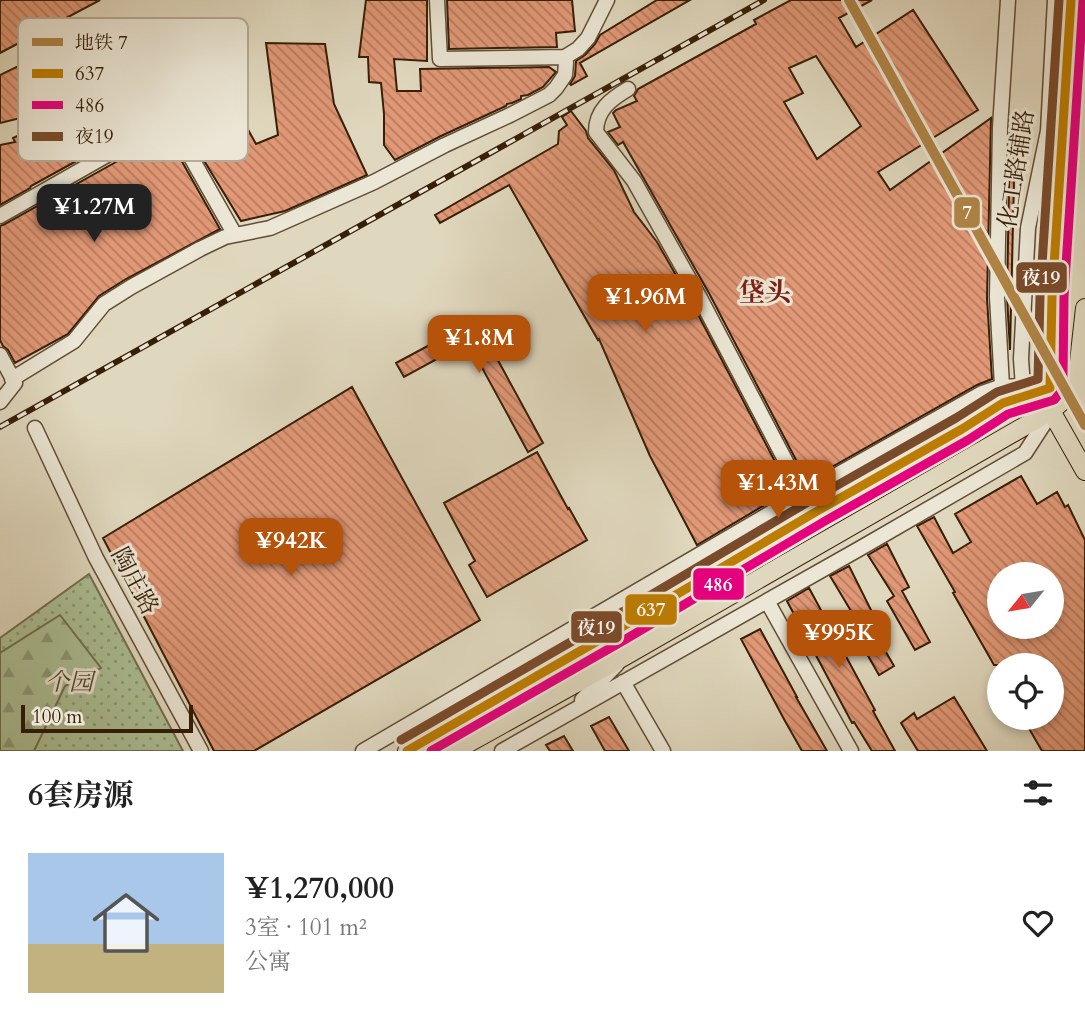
<!DOCTYPE html>
<html lang="zh">
<meta charset="utf-8">
<style>
:root{--surface:#fff;--page:#f6f6f6;--text:#222;--muted:#767676;--line:#e0e0e0;--accent:#b45309}
body{margin:0;font-family:Cardo,"Noto Serif SC",serif;background:var(--page);color:var(--text);height:100vh;display:flex;flex-direction:column;font-size:26px;white-space:nowrap}
*{box-sizing:border-box;margin:0}
p{font-size:23px;color:var(--muted)}
.icon{flex:none;width:38px;height:38px;fill:none;stroke:currentColor;stroke-width:2;stroke-linecap:round;stroke-linejoin:round}
.map{position:relative;height:751px;overflow:hidden}
.side{display:flex;flex-direction:column;background:var(--surface);flex:1}
.side>*{flex:none}
.needle{width:46px;rotate:240deg}
.buttons{position:absolute;left:987px;top:562px;display:grid;gap:14px}
.buttons a{display:grid;place-items:center;width:77px;height:77px;border-radius:50%;background:var(--surface);box-shadow:0 4px 10px #0003;font-size:35px}
.scale{position:absolute;left:21px;bottom:18px;width:172px;box-sizing:border-box;padding-left:7px;border:4px solid #371e07;border-top:0;font-size:19px;line-height:24px;white-space:nowrap;color:#371e07;-webkit-text-stroke:5px #ebe6d5;paint-order:stroke}
.price{position:absolute;translate:-50% -60px;padding:0 16px;border-radius:14px;background:var(--accent);color:#fff;font-size:23px;line-height:46px;filter:drop-shadow(0 2px 4px #0008)}
.price::after{content:'';position:absolute;left:50%;top:42px;width:21px;height:16px;margin-left:-10px;background:inherit;clip-path:polygon(0 0,100% 0,50% 100%)}
.price.on{background:#222;color:#fff}
ul{padding:0;list-style:none}
li{display:flex;align-items:center;gap:21px;height:175px;padding:0 28px}
li+li{border-top:2px solid var(--line)}
li span{display:grid;place-items:center;flex:none;width:196px;height:140px;border-radius:0px;color:#555}
li>.icon{margin-inline-start:auto}
span .icon{width:84px;height:84px;fill:#fffc;stroke-width:1}
li b{font-size:30px}
h2{display:flex;justify-content:space-between;align-items:center;height:84px;padding:0 28px;font-size:30px}
.map>svg:first-child{display:block}
</style>
<div class="map">
<svg width="1085" height="751" viewBox="0 0 1085 751">
<defs>
<pattern id="grass-dots" width="8" height="8" patternUnits="userSpaceOnUse" patternTransform="scale(1.75)"><rect width="8" height="8" fill="#acc096"/><path d="M2 2h.1M6 6h.1" fill="none" stroke="#8d9b78" stroke-width="1.8" stroke-linecap="round"/></pattern>
<pattern id="forest-firs" width="22" height="20" patternUnits="userSpaceOnUse" patternTransform="scale(1.75)"><rect width="22" height="20" fill="#acc096"/><path d="M5 1l3.5 6h-7zM16 11l3.5 6h-7z" fill="#8d9b78"/></pattern>
<pattern id="building-back-hatch" width="6" height="6" patternUnits="userSpaceOnUse" patternTransform="scale(1.75)"><rect width="6" height="6" fill="#e19876"/><path d="M-1 5l2 2M0 0l6 6M5-1l2 2" fill="none" stroke="#b77b5f"/></pattern>
</defs>
<rect width="100%" height="100%" fill="#e0d8be"/>
<filter id="stains"><feTurbulence type="fractalNoise" baseFrequency=".00286" numOctaves="4"/><feColorMatrix values="0 0 0 0 .2 0 0 0 0 .09 0 0 0 0 .02 0 0 0 .5 -.17"/></filter>
<radialGradient id="worn" r=".72"><stop offset=".6" stop-color="#630" stop-opacity="0"/><stop offset="1" stop-color="#630" stop-opacity=".3"/></radialGradient>
<path fill="url(#grass-dots)" stroke="#726f4e" stroke-width="2" d="M89,574L183,751H0V638Z"/>
<path fill="url(#forest-firs)" stroke="#726f4e" stroke-width="2" d="M60,615L101,668L65,686L34,751H0V653Z"/>
<path fill="url(#building-back-hatch)" stroke="#371e07" stroke-width="2" fill-rule="evenodd" d="M0,0H100L0,53Z
M366,0H427V61L394,59L397,91H421L420,69L549,67L556,72L543,87L528,95L521,96V99L512,103L507,104L506,106L441,136L395,160L384,145V114L381,83L369,82L368,57H359Z
M447,0H572L575,31L556,33L557,47L449,49Z
M657,0H690L580,63L587,76L571,85L570,84L575,76L576,61L585,55L595,44L600,35Z
M791,0H872L839,18L856,47L913,10L978,110L878,172L890,190L991,118L987,298L992,379L977,385L807,481L710,295L623,142L618,145L608,132L620,127L613,113L616,110L637,101L634,96L638,89L756,24L754,20ZM816,56L861,126L817,159L784,102L803,93L789,68Z
M88,32L113,83L196,35L256,144L278,135L266,43L325,44L334,104L367,175L285,211L241,221L154,79L141,86L158,116L31,186L30,188L0,205V145L15,142L13,138L72,111L70,106L0,123V75Z
M571,111L586,131L588,138L614,170L634,212L657,242L693,305L790,490L697,545L650,456L599,339L598,340L509,185L440,223L435,215L558,144L559,131L567,125L562,117Z
M1010,132L1015,139L1010,350L1007,297Z
M171,142L220,229L126,279L99,296L68,334L15,363L8,350L3,346L0,340V226L5,224L148,144L153,153Z
M476,320L543,443L528,452L468,342L404,377L396,363Z
M352,387L480,620L254,751H214L103,538Z
M965,414L813,500L706,564L705,562L808,502Z
M537,452L568,509L569,508L587,540L487,597L469,565L475,561L444,503Z
M1021,476L1037,504L1057,492L1065,507L1068,505L1085,540V751H1042L1023,718H1052V665H994L953,593L955,592L917,526L934,517L953,553L971,542L955,514ZM999,574H1052V626H999Z
M887,544L909,587L902,591L930,642L915,650L887,601L894,596L868,555Z
M849,566L872,612L865,616L894,666L879,675L851,626L857,621L830,576Z
M809,588L875,710L873,711L895,751H872L854,722L852,723L787,601Z
M760,629L797,697H796L827,751H802L785,721L741,639Z
M954,697L987,751H918L901,723L914,713L917,719Z
M609,717L629,751H605L591,726Z
M564,736L573,751H550L546,745Z"/>
<g fill="none" stroke-linecap="round" stroke-linejoin="round">
<defs>
<path id="minor" d="M437,0L440,59L565,57L578,49L588,38L607,0
M628,89C611,99 596,110 596,132L634,181L701,300L803,494
M0,216L151,130L167,126L179,136L235,235
M0,355L15,383L0,402
M12,379L74,341L104,304L131,287L200,249L225,237L270,228L374,182L445,145L510,115L549,95L556,88L565,75L566,63L565,57
M1002,386L997,297L1000,128L1008,0
M1023,387L1021,359L1028,228L1048,131L1055,0
M35,428L96,558L201,751
M767,601L851,751
M554,647L602,633
M623,682L663,751
M582,700L617,664
M363,751L803,494L982,393L1002,386L1041,388
M502,751L859,549L1025,453L1051,413"/>
<path id="major" d="M1071,0L1052,297L1051,375L1050,388L1051,411L1085,471
M1076,389L1085,405
M407,751L620,628L819,510L962,429L1003,403L1050,388L1076,389
M454,751L625,656L1051,411L1076,389L1085,308"/>
</defs>
<use href="#minor" stroke="#614c35" stroke-width="17"/>
<use href="#major" stroke="#371e07" stroke-width="20"/>
<use href="#minor" stroke="#ebe6d5" stroke-width="14"/>
<use href="#major" stroke="#e0d8be" stroke-width="18"/>
<defs>
<path id="rail" d="M0,427L764,0"/>
</defs>
<use href="#rail" stroke="#371e07" stroke-width="6"/>
<use href="#rail" stroke="#ebe6d5" stroke-width="3.5" stroke-dasharray="10" stroke-linecap="butt"/>
<defs>
<path id="bus-1" d="M407,751L620,628L819,510L962,429L1003,403L1050,388L1052,297L1071,0"/>
<path id="bus-2" d="M431,751L626,639L825,521L968,440L1008,414L1054,400L1061,392L1063,376L1064,297L1083,1"/>
<path id="bus-3" d="M401,740L614,617L813,499L956,418L997,392L1038,379L1040,296L1059,0"/>
</defs>
<use href="#bus-1" stroke="#ebe6d5" stroke-width="14"/>
<use href="#bus-2" stroke="#ebe6d5" stroke-width="14"/>
<use href="#bus-3" stroke="#ebe6d5" stroke-width="14"/>
<use href="#bus-1" stroke="#bd7d02" stroke-width="9"/>
<use href="#bus-2" stroke="#e5007d" stroke-width="9"/>
<use href="#bus-3" stroke="#7a4b2a" stroke-width="9"/>
<defs>
<path id="metro-1" d="M849,0L1085,425"/>
</defs>
<use href="#metro-1" stroke="#ebe6d5" stroke-width="16"/>
<use href="#metro-1" stroke="#af8345" stroke-width="10"/>
</g>
<g text-anchor="middle" stroke-width="6" stroke-linejoin="round" paint-order="stroke">
<g font-size="24" fill="#371e07" stroke="#ebe6d5">
<text transform="translate(1016 169) rotate(-81)" y="8">化工路辅路</text>
<text transform="translate(135 581) rotate(62)" y="8">陶庄路</text>
</g>
<g font-size="24" font-style="italic" fill="#54462b" stroke="#ebe6d5">
<text x="69" y="690">个园</text>
</g>
<g font-size="26" font-weight="bold" fill="#7a1f14" stroke="#ebe6d5">
<text x="765" y="301">垡头</text>
</g>
</g>
<rect x="18" y="18" width="230" height="143" rx="10" fill="#ebe6d5" stroke="#b5aa97" stroke-width="2"/>
<rect x="32" y="38" width="31" height="8" fill="#af8345"/>
<rect x="32" y="69" width="31" height="9" fill="#bd7d02"/>
<rect x="32" y="101" width="31" height="8" fill="#e5007d"/>
<rect x="32" y="132" width="31" height="9" fill="#7a4b2a"/>
<g font-size="19" fill="#371e07">
<text x="75" y="49">地铁 7</text>
<text x="75" y="80">637</text>
<text x="75" y="112">486</text>
<text x="75" y="143">夜19</text>
</g>
<g stroke="#ebe6d5" stroke-width="2.5">
<rect x="953" y="196" width="28" height="33" rx="7" fill="#af8345"/>
<rect x="1015" y="261" width="53" height="33" rx="7" fill="#7a4b2a"/>
<rect x="692" y="567" width="53" height="34" rx="7" fill="#e5007d"/>
<rect x="624" y="593" width="54" height="33" rx="7" fill="#bd7d02"/>
<rect x="570" y="610" width="53" height="34" rx="7" fill="#7a4b2a"/>
</g>
<g font-size="19" text-anchor="middle" font-weight="bold" fill="#fff">
<text x="967" y="219">7</text>
<text x="1041" y="284">夜19</text>
<text x="718" y="591">486</text>
<text x="651" y="616">637</text>
<text x="596" y="634">夜19</text>
</g>
<rect width="100%" height="100%" filter="url(#stains)"/>
<rect width="100%" height="100%" fill="url(#worn)"/>
</svg>
<div class="buttons">
<a><svg class="needle" viewBox="-14 -14 28 28"><path d="M0-13l5 13h-10z" fill="#e53935"/><path d="M0 13l5-13h-10z" fill="#767676"/></svg></a>
<a><svg class="icon" aria-label="locate" viewBox="0 0 24 24"><circle cx="12" cy="12" r="6"/><path d="M12 2v4M12 18v4M2 12h4M18 12h4"/></svg></a>
</div>
<div class="scale">100 m</div>
<b class="price on" style="left:94px;top:244px">¥1.27M</b>
<b class="price" style="left:645px;top:334px">¥1.96M</b>
<b class="price" style="left:479px;top:375px">¥1.8M</b>
<b class="price" style="left:778px;top:520px">¥1.43M</b>
<b class="price" style="left:291px;top:578px">¥942K</b>
<b class="price" style="left:839px;top:670px">¥995K</b>
</div>
<section class="side">
<h2>6套房源<svg class="icon" aria-label="filters" viewBox="0 0 24 24"><path d="M4 7h16M4 17h16"/><circle cx="9" cy="7" r="2"/><circle cx="15" cy="17" r="2"/></svg></h2>
<ul>
<li><span style="background:linear-gradient(#a9c7e8 65%,#c2b280 0)"><svg class="icon" aria-label="home" viewBox="0 0 24 24"><path d="M3 11l9-7 9 7M6 9v11h12V9"/></svg></span><div><b>¥1,270,000</b><p>3室 · 101 m²</p><p>公寓</p></div><svg class="icon" aria-label="heart" viewBox="0 0 24 24"><path d="M12 20l-8-8c-3-5 5-10 8-4 3-6 11-1 8 4z"/></svg></li>
</ul>
</section>
